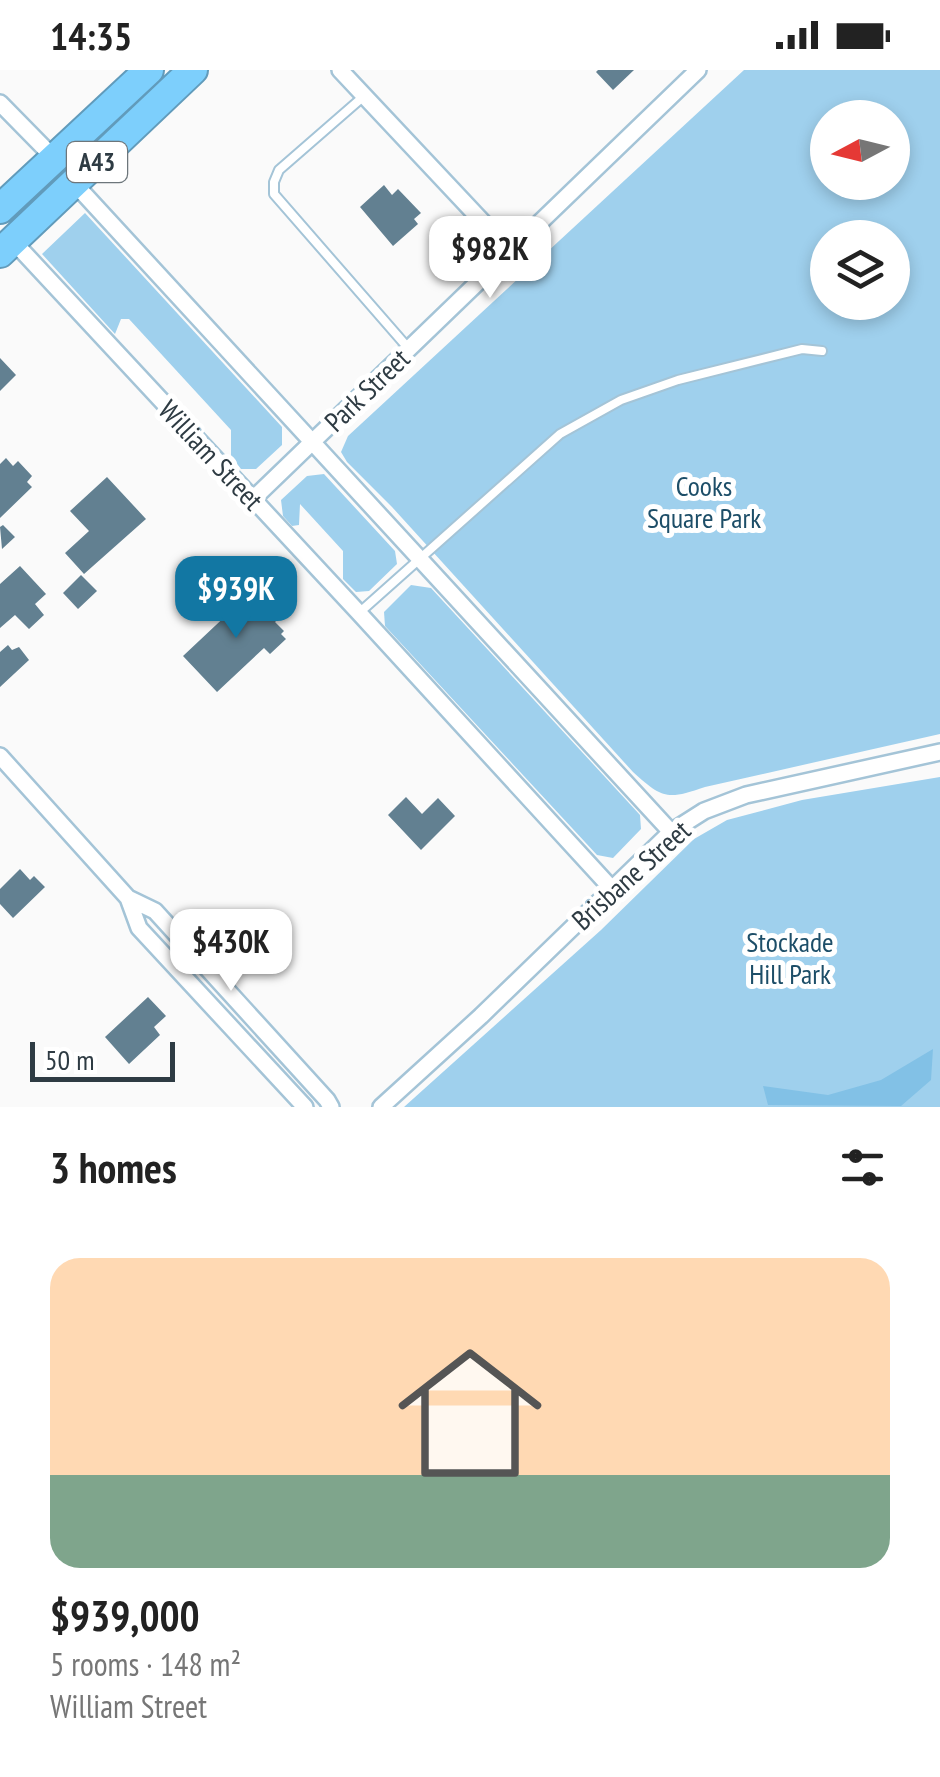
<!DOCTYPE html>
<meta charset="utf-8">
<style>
:root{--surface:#fff;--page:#f2f2f2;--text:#222;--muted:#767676;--accent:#1277a3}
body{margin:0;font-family:"PT Sans Narrow",sans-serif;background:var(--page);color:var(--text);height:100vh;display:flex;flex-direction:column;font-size:38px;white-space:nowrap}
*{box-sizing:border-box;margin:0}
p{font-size:32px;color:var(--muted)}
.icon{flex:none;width:55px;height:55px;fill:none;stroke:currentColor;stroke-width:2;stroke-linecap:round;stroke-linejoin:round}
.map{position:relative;height:1037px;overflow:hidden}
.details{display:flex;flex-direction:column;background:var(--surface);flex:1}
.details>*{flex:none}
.needle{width:65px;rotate:263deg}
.fabs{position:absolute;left:810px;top:30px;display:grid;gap:20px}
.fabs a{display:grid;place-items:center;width:100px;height:100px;border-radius:50%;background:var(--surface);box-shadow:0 5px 15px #0003;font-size:50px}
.scale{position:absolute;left:30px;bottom:25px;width:145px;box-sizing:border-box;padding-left:10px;border:5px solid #2e3b43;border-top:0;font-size:28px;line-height:35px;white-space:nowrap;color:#2e3b43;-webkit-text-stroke:8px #fff;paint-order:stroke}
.price{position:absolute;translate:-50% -85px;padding:0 22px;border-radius:20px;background:#fff;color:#222;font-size:32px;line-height:65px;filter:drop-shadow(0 2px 5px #0008)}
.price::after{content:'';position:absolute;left:50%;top:60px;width:30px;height:22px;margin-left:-15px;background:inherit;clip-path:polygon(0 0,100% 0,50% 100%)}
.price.active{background:var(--accent);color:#fff}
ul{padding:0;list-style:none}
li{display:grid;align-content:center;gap:20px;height:530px;padding:0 50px}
li span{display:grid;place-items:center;height:310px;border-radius:30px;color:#555}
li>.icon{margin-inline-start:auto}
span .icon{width:180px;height:180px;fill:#fffc;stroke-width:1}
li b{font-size:42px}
h2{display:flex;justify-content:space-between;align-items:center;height:120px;padding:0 50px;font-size:42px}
.status{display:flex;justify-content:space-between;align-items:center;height:70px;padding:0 50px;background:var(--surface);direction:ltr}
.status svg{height:28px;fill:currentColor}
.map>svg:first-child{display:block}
</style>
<div class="status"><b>14:35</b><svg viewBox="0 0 49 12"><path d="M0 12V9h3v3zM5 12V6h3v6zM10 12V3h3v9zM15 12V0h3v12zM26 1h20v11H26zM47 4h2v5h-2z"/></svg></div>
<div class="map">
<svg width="940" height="1037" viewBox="0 0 940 1037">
<rect width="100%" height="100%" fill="#fafafa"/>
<path fill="#9fd0ed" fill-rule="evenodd" d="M744,0H940V664L705,717C667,730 663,729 633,702L392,437L347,392L341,382L348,366ZM828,48H892V112H828ZM828,168H892V232H828Z
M85,143L282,357V375L256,399H241L231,386V360L129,249H121L115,264L42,184Z
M324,404L395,481L397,494L369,521L356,522L343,509V481L300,434L299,455L292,456L283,446L281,430L307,406Z
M411,515L431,518L640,745L641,759L613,788L597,785L385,556L384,542Z
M940,707V1037H404L601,860L694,769L727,750L802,730Z"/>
<path fill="#82c1e6" d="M933,979L931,1010L901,1036L768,1035L763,1016L828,1025L881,1010Z"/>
<path fill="#628091" d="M598,0H634L613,20L596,2Z
M384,115L392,125L398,119L421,143L414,149L418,154L393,176L360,137Z
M0,288L16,305L0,321Z
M6,388L13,396L18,391L32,406L27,412L32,417L0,448V394Z
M107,407L146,449L84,504L65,483L89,461L70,441Z
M3,455L15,467L2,479L0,457Z
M20,496L46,524L35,534L44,545L29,559L15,545L0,558V514Z
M81,505L97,521L78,539L63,523Z
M249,524L257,533L260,530H271L278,539V549L275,552L284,561L281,564L286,569L270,584L264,578L217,622L183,586Z
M8,575L12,580L19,577L29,590L0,617V582Z
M406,727L422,744L438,728L455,746L421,780L388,745Z
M20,799L30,810L34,806L45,817L13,848L0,834V819Z
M148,927L166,946L154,957L160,965L129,994L105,967Z"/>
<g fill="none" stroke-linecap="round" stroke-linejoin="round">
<defs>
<path id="lane" d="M364,26L279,100L274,112V124L409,279
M360,542L560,364L621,330L678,310L802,279L822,281"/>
<path id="street" d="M340,0L510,181
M0,33L54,88
M74,113L671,762
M13,171L359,543L612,819
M252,430L698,0
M0,686L128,828L139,858L305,1037
M128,828L155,841L327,1030L331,1037
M381,1037L481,946L671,762L704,741L746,725L940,682"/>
<path id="highway" d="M0,139L149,0
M0,183L193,0"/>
</defs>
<use href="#lane" stroke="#a4c4d7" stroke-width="12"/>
<use href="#street" stroke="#a4c4d7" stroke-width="20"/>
<use href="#highway" stroke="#619bbb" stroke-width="32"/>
<use href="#lane" stroke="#fff" stroke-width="8"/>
<use href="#street" stroke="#fff" stroke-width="15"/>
<use href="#highway" stroke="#7dcffc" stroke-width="28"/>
</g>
<g text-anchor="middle" stroke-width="10" stroke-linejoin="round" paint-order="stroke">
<rect fill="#fff" stroke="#6d767b" stroke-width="2.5" x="67" y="72" width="60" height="40" rx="8"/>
<g font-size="25" font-weight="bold" fill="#2e3b43">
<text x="97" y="101">A43</text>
</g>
<g font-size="28" fill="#2e3b43" stroke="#fff">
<text transform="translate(367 320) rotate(-44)" y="10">Park Street</text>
<text transform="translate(211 385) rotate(47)" y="10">William Street</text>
<text transform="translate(631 805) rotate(-42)" y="10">Brisbane Street</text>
</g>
<g font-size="28" fill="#1d4e68" stroke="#fff">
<text x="704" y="426">Cooks<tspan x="704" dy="32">Square Park</tspan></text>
<text x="790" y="882">Stockade<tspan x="790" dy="32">Hill Park</tspan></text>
</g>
</g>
</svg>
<div class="fabs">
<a><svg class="needle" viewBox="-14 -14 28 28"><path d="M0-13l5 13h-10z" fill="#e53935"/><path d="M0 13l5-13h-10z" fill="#767676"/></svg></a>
<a><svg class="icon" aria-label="layers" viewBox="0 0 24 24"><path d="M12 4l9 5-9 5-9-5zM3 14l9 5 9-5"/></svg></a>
</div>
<div class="scale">50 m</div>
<b class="price" style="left:490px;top:231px">$982K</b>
<b class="price active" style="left:236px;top:571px">$939K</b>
<b class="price" style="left:231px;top:924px">$430K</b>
</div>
<section class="details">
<h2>3 homes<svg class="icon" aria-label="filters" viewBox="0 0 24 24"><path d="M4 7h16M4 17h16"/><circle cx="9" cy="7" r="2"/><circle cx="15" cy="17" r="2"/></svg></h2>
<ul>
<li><span style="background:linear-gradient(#ffd9b3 70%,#7fa58c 0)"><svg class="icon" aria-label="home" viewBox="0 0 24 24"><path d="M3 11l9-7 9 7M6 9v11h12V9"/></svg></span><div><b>$939,000</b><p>5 rooms · 148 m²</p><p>William Street</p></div></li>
</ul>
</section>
